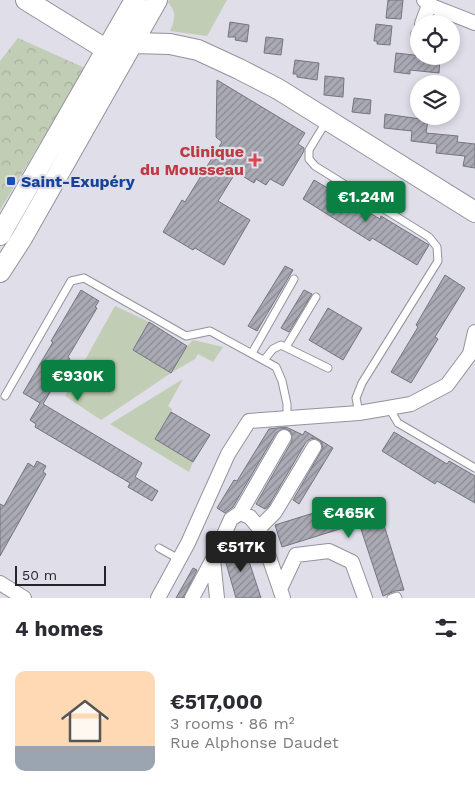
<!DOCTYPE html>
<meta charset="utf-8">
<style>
:root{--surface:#fff;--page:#f2f2f3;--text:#2b2b33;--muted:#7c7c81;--accent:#0b8043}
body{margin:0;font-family:"Work Sans",sans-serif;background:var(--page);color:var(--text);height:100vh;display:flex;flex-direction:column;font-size:19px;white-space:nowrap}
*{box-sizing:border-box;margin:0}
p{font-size:16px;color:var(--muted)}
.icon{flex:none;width:28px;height:28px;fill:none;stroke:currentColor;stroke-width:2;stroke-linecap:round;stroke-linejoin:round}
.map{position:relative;height:598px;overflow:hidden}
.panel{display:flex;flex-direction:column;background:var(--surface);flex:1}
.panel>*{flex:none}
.tools{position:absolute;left:410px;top:15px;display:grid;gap:10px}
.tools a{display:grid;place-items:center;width:50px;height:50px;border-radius:50%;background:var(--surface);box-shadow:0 2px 8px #0003;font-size:25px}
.scale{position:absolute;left:15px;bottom:12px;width:91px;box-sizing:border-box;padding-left:5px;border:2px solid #252428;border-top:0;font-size:14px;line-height:18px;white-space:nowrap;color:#252428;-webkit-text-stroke:4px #dfdee9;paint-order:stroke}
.price{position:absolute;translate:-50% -42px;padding:0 11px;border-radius:5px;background:var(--accent);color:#fff;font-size:16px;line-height:32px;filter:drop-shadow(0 1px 2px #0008)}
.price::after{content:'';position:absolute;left:50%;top:30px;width:15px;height:11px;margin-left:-8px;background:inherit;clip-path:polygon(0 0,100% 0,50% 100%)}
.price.on{background:#222;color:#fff}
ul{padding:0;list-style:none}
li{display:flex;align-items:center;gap:15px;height:125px;padding:0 15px}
li span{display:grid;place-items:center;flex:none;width:140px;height:100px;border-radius:10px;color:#555}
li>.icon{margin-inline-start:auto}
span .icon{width:60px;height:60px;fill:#fffc;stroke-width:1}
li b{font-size:21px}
h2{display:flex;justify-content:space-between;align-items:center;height:60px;padding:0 15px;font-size:21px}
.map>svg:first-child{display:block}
</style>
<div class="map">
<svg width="475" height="598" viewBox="0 0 475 598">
<defs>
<pattern id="park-crowns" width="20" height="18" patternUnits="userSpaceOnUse" patternTransform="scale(1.25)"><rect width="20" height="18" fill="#c2cdb5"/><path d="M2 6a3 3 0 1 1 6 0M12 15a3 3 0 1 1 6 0" fill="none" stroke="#a7b09c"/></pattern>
<pattern id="building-hatch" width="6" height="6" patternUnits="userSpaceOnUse" patternTransform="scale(1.25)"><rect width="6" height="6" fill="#aaaab4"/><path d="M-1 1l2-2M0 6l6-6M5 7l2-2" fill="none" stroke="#8a8a92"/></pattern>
</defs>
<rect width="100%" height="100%" fill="#dfdee9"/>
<path fill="#c2cdb5" d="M169,0H227L207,36L170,31C175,19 177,13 168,2Z
M115,306L149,322L133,350L171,372L187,346L193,340L223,347L213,362L198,354L195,359L171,373L101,420L65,396Z
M183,379L168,406L172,409L171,412L155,439L193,462L189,472L110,424Z"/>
<path fill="url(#park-crowns)" d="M18,38L85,68L0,210V61Z"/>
<path fill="url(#building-hatch)" stroke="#75757f" d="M388,0H403L401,19L386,18Z
M230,22L249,25L247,42L235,40L236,37H228Z
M376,24L392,26L390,45L377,44V41H374Z
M266,37L283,39L281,55L264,53Z
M396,53L440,58L439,73L410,70V74L394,72Z
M295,60L319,63L317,80L297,77V74H293Z
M325,76L344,78L343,97L324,95Z
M217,80L305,133L298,144L304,148V151L283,186L270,179L266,185L256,179L254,183L236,172L218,201L250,220L224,265L195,248L193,250L163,232L182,200L185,202L222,142L216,137Z
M354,98L371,100L370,114L352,112Z
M385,114L428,120L426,133L458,136L457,142L475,144V168L463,166L465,156L436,153L437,144L411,141L412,131L384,128Z
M314,180L380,219L381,216L429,245L417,265L372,238L370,241L303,199Z
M285,266L293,270L257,331L248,326Z
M445,275L465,288L435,337L438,339L411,383L391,372L418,327L416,325Z
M81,290L99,301L95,307L97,308L68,357L70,359L43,404L142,463L135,477L158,491L152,501L128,487L130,483L35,427L36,424L30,420L40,403L23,393L53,342L51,341Z
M304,290L312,294L289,332L281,328Z
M328,308L362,328L343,360L309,340Z
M149,322L187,346L171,373L133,350Z
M171,412L210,435L193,462L155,439Z
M286,427L303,435L305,431L333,448L299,504L293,500L323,448L321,442L315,438L310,439L306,442L268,507L265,509L256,504L292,441L291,432L284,428L276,433L233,507L225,513L217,508L234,480L237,481L269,429Z
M394,432L447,464L449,461L475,476V503L437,481L435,484L382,451Z
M37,461L46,466L43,472L46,474L0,556V504L4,506L28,463L34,467Z
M352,501L358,519L380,512L404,590L395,591L383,596L359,523L282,547L275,525Z
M243,543L261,598H236L224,556L227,548Z
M193,568L197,570L183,598H176Z"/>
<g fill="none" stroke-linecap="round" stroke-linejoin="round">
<defs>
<path id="lane" d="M326,122L309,150V159L315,166L429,237L437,247L438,261L362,383L356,398L359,413
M286,347L316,297
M252,353L294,279
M264,360L273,349L281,345L328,368
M5,396L71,281L84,278L186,336L210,331L276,367L282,381L287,404V418
M389,408L398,423L475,468
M159,548L179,559
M391,598L397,596L398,598"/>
<path id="street" d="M424,0L429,5L475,23
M422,24L429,5
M418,35L419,34
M240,513L284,437
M259,528L275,512L314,447
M213,559L217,598
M0,583L24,598
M158,598L188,543L228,454L249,421L359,413L411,404L447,385L470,354L475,332
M192,598L213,559L231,519L240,513L250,517L259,528L280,589
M283,598L280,589L296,555L329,551L352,562L365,598"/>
<path id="secondary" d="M26,0L107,50
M107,50L132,43L170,44L198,50L239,69L278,89L475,212
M0,235L135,0
M0,272L22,238L157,0"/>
</defs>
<use href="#lane" stroke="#93939c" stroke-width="9"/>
<use href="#street" stroke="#93939c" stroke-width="16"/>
<use href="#secondary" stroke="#93939c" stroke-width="22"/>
<use href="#lane" stroke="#fff" stroke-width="7"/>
<use href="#street" stroke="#fff" stroke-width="14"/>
<use href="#secondary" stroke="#fff" stroke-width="20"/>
</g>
<path fill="#e0444e" stroke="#dfdee9" stroke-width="2" d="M252.5 152.5h5v5h5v5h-5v5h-5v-5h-5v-5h5z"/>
<rect fill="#1a4fb4" stroke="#dfdee9" stroke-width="2" x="6" y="176" width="10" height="10" rx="2.5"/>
<g text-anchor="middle" stroke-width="4.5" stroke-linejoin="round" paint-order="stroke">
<g font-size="16" font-weight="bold" fill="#be3a42" stroke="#dfdee9" text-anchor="end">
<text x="244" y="157">Clinique<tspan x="244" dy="18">du Mousseau</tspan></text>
</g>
<g font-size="16" font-weight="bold" fill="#164399" stroke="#dfdee9" text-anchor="start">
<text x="21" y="187">Saint-Exupéry</text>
</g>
</g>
</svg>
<div class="tools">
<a><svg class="icon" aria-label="locate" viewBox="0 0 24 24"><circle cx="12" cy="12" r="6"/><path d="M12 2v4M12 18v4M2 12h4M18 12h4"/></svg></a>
<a><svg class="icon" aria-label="layers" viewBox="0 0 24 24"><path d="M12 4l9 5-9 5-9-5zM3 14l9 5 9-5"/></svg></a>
</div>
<div class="scale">50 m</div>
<b class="price" style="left:366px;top:223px">€1.24M</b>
<b class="price" style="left:78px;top:402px">€930K</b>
<b class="price" style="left:349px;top:539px">€465K</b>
<b class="price on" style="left:241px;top:573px">€517K</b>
</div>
<section class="panel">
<h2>4 homes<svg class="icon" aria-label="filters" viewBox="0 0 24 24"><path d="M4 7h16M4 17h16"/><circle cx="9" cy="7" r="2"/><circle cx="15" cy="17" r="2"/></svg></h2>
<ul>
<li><span style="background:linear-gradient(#ffd9b3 75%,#9aa5b1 0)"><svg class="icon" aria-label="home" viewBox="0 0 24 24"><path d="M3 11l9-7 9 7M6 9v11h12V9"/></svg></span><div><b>€517,000</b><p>3 rooms · 86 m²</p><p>Rue Alphonse Daudet</p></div></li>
</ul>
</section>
